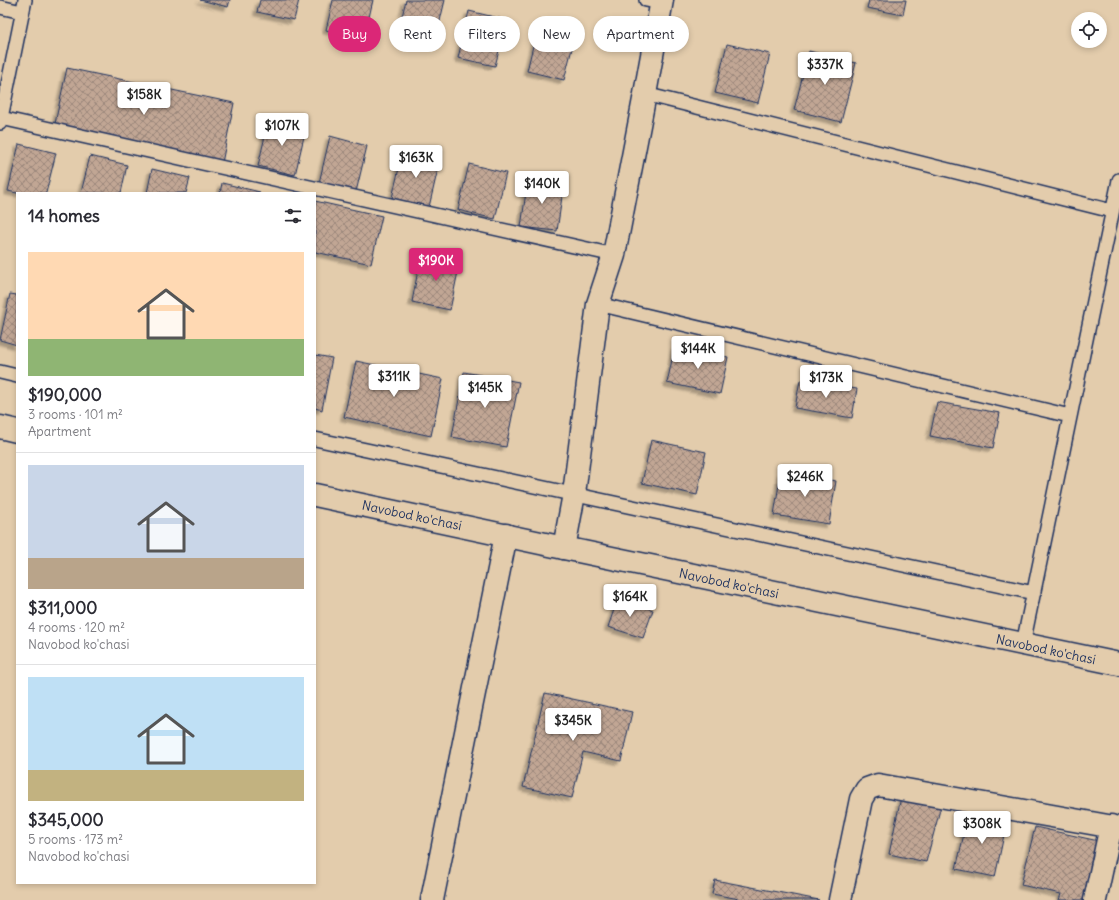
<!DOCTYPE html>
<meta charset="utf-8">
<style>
:root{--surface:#fff;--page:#f7f7f7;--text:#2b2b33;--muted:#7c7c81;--line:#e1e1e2;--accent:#db2777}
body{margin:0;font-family:Delius,sans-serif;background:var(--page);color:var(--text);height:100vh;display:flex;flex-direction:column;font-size:15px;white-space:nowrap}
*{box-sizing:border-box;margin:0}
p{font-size:13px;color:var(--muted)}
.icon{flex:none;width:22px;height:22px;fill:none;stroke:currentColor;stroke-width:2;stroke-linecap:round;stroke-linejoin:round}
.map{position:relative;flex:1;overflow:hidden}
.sheet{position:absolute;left:16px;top:192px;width:300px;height:692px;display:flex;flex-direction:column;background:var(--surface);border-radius:0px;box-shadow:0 2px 6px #0003}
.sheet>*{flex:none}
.banner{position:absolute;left:328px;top:16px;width:380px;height:36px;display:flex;gap:8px}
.fabs{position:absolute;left:1071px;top:12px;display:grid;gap:8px}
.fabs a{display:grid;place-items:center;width:36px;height:36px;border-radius:50%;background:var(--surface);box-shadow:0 2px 6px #0003;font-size:20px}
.price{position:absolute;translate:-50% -34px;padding:0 9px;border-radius:4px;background:#fff;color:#222;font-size:13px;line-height:26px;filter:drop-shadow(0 1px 2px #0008)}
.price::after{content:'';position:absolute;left:50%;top:24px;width:12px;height:9px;margin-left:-6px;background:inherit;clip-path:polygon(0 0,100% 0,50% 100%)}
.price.on{background:var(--accent);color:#fff}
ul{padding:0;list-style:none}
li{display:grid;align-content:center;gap:8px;height:212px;padding:0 12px}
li+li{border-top:1px solid var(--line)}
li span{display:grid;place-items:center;height:124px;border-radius:0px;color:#555}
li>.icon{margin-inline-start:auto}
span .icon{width:72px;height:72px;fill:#fffc;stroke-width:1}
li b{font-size:17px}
h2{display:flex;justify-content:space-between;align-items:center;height:48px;padding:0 12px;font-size:17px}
.tag{padding:0 14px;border-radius:18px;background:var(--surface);box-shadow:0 2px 6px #0003;font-size:14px;line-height:36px}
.tag.on{background:var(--accent);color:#fff}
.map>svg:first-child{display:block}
</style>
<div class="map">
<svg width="1119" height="900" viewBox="0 0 1119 900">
<defs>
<pattern id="building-cross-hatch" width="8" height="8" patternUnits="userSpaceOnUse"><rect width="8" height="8" fill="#c1a694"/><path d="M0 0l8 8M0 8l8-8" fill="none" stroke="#9c887c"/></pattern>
<filter id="shadow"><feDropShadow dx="-3.5" dy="3.5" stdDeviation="1" flood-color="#0004"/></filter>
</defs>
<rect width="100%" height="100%" fill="#e3ccac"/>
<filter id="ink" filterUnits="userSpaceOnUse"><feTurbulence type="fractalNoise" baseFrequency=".025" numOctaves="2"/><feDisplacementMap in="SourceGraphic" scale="8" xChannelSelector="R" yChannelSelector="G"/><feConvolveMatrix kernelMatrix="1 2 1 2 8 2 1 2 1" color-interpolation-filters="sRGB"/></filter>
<g filter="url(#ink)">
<path fill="url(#building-cross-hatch)" stroke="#1b2f5e" filter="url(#shadow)" d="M200,0H230L228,7Z
M260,0H299L294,20L257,12Z
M333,0H373L364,39L326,30Z
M406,0H445L434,46L397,37Z
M869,0H906L903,15L867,8Z
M469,11L507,20L495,66L458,58Z
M538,25L576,33L564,80L527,71Z
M727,44L770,54L758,103L715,93Z
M809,51L856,63L841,122L794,110Z
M67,68L234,103L222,163L54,128Z
M269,119L306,128L295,175L258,166Z
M330,136L367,146L356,192L319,183Z
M19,144L56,153L46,193H17L8,191Z
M403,151L440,160L429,207L392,198Z
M90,156L127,165L121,193H81Z
M469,164L506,173L495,219L458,210Z
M152,169L190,178L186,193H147Z
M528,178L564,183L557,231L521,227Z
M222,183L260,192L259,193H220Z
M315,201L382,216L371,264L315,252Z
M421,254L460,262L450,310L412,302Z
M10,294L17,295V345L0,340Z
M675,346L728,357L720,394L667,383Z
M315,355L332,358L322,410L315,408Z
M356,361L443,379L431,436L344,417Z
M464,372L519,382L506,447L452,437Z
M800,380L857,389L852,418L795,408Z
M937,402L1000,413L993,448L930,436Z
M651,440L706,452L697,495L642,483Z
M781,472L836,481L829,524L774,515Z
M618,598L653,610L643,638L608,627Z
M545,693L632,712L621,761L583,752L572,798L523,787Z
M901,797L941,806L926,862L889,854Z
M969,812L1007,821L995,877L956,869Z
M1035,827L1103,842L1090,900H1059L1061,894L1021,885Z
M715,880L819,900H745L712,894Z"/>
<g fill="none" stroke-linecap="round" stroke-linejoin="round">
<defs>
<path id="service" d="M646,0L661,3
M0,7L22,12
M645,94L1112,211
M1,118L614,255
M0,123L25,0
M598,304L1070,416
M0,372L17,376
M315,439L1034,593
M1023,644L1119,180"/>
<path id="minor" d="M564,548L574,494L598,304L614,255L645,94L662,0
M432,900L506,535
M840,900L861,799L867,789L878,785L1119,828
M1095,900L1111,826"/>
<path id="tertiary" d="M0,427L17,431
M315,495L564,548L1119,664"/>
</defs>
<use href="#service" stroke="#1b2f5e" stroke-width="16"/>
<use href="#minor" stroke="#1b2f5e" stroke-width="25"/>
<use href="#tertiary" stroke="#1b2f5e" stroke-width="25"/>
<use href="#service" stroke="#e3ccac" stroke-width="13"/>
<use href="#minor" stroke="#e3ccac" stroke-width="22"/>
<use href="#tertiary" stroke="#e3ccac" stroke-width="22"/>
</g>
</g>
<g text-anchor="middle" stroke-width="3.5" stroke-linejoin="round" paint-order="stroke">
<g font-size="13" fill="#1b2f5e" stroke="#e3ccac">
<text transform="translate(412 515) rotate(12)" y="5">Navobod ko'chasi</text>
<text transform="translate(729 583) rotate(12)" y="5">Navobod ko'chasi</text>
<text transform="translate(1046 649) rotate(12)" y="5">Navobod ko'chasi</text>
</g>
</g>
</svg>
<div class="fabs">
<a><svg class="icon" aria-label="locate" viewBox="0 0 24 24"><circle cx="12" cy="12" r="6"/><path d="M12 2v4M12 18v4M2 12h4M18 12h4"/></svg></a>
</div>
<b class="price" style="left:825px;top:86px">$337K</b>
<b class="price" style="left:144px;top:116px">$158K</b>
<b class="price" style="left:282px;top:147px">$107K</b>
<b class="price" style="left:416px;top:179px">$163K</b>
<b class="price" style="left:542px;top:205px">$140K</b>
<b class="price on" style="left:436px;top:282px">$190K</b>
<b class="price" style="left:698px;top:370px">$144K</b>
<b class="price" style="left:394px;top:398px">$311K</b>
<b class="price" style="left:826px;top:399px">$173K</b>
<b class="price" style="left:485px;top:409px">$145K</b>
<b class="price" style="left:805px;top:498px">$246K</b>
<b class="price" style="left:630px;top:618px">$164K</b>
<b class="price" style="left:573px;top:742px">$345K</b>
<b class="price" style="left:982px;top:845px">$308K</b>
<div class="banner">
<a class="tag on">Buy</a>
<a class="tag">Rent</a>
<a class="tag">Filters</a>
<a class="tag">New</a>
<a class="tag">Apartment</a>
</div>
<section class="sheet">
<h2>14 homes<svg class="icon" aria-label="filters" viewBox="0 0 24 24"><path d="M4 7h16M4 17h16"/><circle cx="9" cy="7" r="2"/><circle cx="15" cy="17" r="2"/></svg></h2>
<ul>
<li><span style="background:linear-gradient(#ffd9b3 70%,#8fb573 0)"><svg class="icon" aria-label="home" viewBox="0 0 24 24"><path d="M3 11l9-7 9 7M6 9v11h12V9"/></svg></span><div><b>$190,000</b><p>3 rooms · 101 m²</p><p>Apartment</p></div></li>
<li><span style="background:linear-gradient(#c9d6e8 75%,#b9a48a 0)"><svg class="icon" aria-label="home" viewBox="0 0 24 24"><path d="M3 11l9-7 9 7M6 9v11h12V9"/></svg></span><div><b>$311,000</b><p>4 rooms · 120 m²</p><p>Navobod ko'chasi</p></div></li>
<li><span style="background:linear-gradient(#bfe0f5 75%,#c2b280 0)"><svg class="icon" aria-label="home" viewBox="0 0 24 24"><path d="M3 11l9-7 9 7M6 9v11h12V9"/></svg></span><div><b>$345,000</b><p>5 rooms · 173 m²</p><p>Navobod ko'chasi</p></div></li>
</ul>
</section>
</div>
